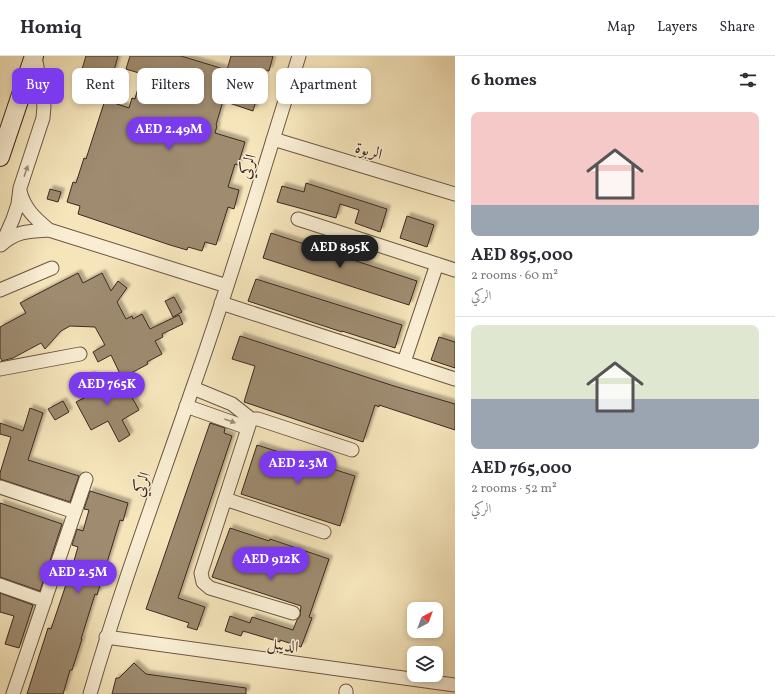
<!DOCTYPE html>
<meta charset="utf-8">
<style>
:root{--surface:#fff;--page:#f2f2f3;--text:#2b2b33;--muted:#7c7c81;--line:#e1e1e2;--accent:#7c3aed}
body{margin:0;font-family:Vollkorn,Amiri,serif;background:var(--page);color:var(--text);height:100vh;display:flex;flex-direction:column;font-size:15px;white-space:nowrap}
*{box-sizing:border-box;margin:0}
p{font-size:13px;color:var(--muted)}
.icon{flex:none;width:22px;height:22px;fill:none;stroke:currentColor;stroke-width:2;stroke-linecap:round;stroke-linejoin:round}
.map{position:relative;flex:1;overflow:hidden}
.drawer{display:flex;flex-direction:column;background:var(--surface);width:320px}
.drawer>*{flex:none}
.top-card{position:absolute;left:12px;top:12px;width:380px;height:36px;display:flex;gap:8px}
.needle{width:26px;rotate:41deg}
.controls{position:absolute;left:407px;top:546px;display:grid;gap:8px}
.controls a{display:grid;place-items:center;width:36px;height:36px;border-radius:8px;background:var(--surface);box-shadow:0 2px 6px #0003;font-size:20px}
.price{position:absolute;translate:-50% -34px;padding:0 9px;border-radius:14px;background:var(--accent);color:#fff;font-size:13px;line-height:26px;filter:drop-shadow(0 1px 2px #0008)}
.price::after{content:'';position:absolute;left:50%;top:24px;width:12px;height:9px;margin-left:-6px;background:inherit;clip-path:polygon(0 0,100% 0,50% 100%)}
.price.selected{background:#222;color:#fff}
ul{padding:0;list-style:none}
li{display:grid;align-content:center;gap:8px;height:212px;padding:0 16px}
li+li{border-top:1px solid var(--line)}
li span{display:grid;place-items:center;height:124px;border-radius:8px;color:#555}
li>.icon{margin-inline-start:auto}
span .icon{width:72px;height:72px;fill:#fffc;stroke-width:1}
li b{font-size:17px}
h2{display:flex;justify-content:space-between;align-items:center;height:48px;padding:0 16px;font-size:17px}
.chip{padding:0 14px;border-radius:8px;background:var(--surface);box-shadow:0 2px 6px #0003;font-size:14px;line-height:36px}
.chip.selected{background:var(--accent);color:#fff}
header{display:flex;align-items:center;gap:24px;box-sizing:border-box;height:56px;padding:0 20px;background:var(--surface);border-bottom:1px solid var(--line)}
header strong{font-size:19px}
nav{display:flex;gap:22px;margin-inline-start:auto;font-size:14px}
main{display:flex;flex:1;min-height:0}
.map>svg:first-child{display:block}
</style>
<header>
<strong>Homiq</strong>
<nav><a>Map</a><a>Layers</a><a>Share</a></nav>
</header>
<main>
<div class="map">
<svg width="455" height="638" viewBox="0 0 455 638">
<defs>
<filter id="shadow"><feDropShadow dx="3.5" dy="-3.5" stdDeviation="1" flood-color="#0004"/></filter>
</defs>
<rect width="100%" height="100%" fill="#f6e5bb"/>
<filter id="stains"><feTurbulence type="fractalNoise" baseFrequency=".005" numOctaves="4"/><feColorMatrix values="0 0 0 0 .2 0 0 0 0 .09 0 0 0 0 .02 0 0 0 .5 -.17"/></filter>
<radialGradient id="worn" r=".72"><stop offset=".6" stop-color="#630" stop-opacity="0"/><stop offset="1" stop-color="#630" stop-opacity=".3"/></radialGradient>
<path fill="#9e8b70" stroke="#3e291e" filter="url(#shadow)" d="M86,0H118L107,39L77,30Z
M130,0H181L227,14L231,0H273L269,15L265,14L253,55L223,45L216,69L217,70L215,77L245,86L238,109L235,108L228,131L239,134L234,153L228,151L216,189L205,186L202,195L188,191L187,194L170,189L78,158L80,150L67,146L73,126L76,127L84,102L86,103L105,44L129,52L132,42L135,43L142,18L126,13Z
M306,127L387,153L380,176L355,167L359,154L340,148L336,162L277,146L282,130L304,136Z
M50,133L61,136L58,146L47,143Z
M407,160L434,169L427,191L400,182Z
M271,177L417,225L409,249L263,202Z
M78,217L83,227L102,217L111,235L118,225L127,232L117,246L126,263L132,260L133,263L142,258L150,273L179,259L183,268L162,278L163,281L155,285L162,298L147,306L148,308L122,322L111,299L98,306L93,296L105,289L95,271L70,270L61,275L45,293L41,287L13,302L2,305L0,301V271L26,257L20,247Z
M256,223L402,269L395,292L342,275V276L248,245Z
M174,241L182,256L173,261L165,245Z
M240,280L394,330L455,348V374L379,349V351L375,349L363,386L244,346L255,310L232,303Z
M439,281L455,286V312L431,304Z
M92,319L99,334L121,322L139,354L122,364L130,379L119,386L108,365L91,374L76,346L88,340L80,325Z
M63,345L69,356L55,364L48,353Z
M30,352L43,357L28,404L79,420L70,446L0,423V417L11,381L0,378V367L23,375Z
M210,367L225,372L224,377L232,380L178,542L205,551L197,574L187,571L189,567L146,553Z
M257,389L355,420L340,470L241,438Z
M90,435L128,447L123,465L120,464L97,539L95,538L81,583H82L72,614H70L63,638H27L48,572L51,573L73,508L78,491L72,489L77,473L83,475L89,454L84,453Z
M0,447L62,468L40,535L0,521Z
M230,472L269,485L270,483L329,503L309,561L312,562L301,591L280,584V586L243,575L241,580L225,575L230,560L250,567L252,561L293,574L297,564L300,560L301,550L212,521Z
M0,537L33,549L19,592L5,588L14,560L0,556Z
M134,607L146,618L246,632V638H112L116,622H119Z"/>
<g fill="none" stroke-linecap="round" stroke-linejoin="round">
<defs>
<path id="street" d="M273,83L455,138
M20,135C24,153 36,163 49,174
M298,163L455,214
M2,188L13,163L18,148L20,132L43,62L44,50L35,0
M1,189C15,175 30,175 49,174L227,230
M0,234L52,212
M221,247L455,323
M404,306L437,208
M0,313L80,298
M193,332L232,348L251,363
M186,350L248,372
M0,431L75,456
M225,443L324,476
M0,529L45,545
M293,557L210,532L203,526L201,517L251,363H258L352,394
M106,581L455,629
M13,638L86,423
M90,638C120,534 158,433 193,331C232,222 264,111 299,0
M346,638V635"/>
<path id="secondary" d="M0,101L34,0"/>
</defs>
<use href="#street" stroke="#6c5845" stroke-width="15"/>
<use href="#secondary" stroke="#3e291e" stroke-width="20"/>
<use href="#street" stroke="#f9eed3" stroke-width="13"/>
<use href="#secondary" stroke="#f9eed3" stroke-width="18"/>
</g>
<defs><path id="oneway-solid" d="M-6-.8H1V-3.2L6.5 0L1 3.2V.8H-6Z"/></defs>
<g fill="#9c8c78">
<use href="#oneway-solid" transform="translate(26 115) rotate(-71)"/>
<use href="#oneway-solid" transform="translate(230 365) rotate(20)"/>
</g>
<g text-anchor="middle" stroke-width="3" stroke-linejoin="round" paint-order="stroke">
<g font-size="16" fill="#3e291e" stroke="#f9eed3">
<text transform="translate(369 94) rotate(17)" y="6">الربوة</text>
<text transform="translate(247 110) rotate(-73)" y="6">الركي</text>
<text transform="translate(141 428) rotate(-71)" y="6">الركي</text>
<text transform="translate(283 588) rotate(8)" y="6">الديبل</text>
</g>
</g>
<rect width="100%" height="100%" filter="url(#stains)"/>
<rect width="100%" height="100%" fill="url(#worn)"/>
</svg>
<div class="controls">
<a><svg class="needle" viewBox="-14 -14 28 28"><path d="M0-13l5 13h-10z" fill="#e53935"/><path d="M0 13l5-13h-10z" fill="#7c7c81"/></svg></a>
<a><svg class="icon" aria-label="layers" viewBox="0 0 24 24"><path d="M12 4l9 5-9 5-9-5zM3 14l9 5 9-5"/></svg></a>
</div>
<b class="price" style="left:169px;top:95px">AED 2.49M</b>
<b class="price selected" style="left:340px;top:213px">AED 895K</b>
<b class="price" style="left:107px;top:350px">AED 765K</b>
<b class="price" style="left:298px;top:429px">AED 2.3M</b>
<b class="price" style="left:271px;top:525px">AED 912K</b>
<b class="price" style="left:78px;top:538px">AED 2.5M</b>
<div class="top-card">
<a class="chip selected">Buy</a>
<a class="chip">Rent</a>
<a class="chip">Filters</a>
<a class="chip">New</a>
<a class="chip">Apartment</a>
</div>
</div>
<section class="drawer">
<h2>6 homes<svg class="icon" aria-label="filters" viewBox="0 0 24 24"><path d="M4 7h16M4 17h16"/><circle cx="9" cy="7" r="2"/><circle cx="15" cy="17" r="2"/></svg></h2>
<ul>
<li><span style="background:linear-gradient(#f6c9c9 75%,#9aa5b1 0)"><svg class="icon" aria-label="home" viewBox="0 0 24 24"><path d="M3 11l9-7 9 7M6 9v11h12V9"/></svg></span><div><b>AED 895,000</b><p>2 rooms · 60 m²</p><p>الركي</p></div></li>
<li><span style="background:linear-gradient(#dfe7d0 60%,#9aa5b1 0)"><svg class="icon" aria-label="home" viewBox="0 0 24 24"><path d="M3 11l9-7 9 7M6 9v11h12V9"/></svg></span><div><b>AED 765,000</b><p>2 rooms · 52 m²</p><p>الركي</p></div></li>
</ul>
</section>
</main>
